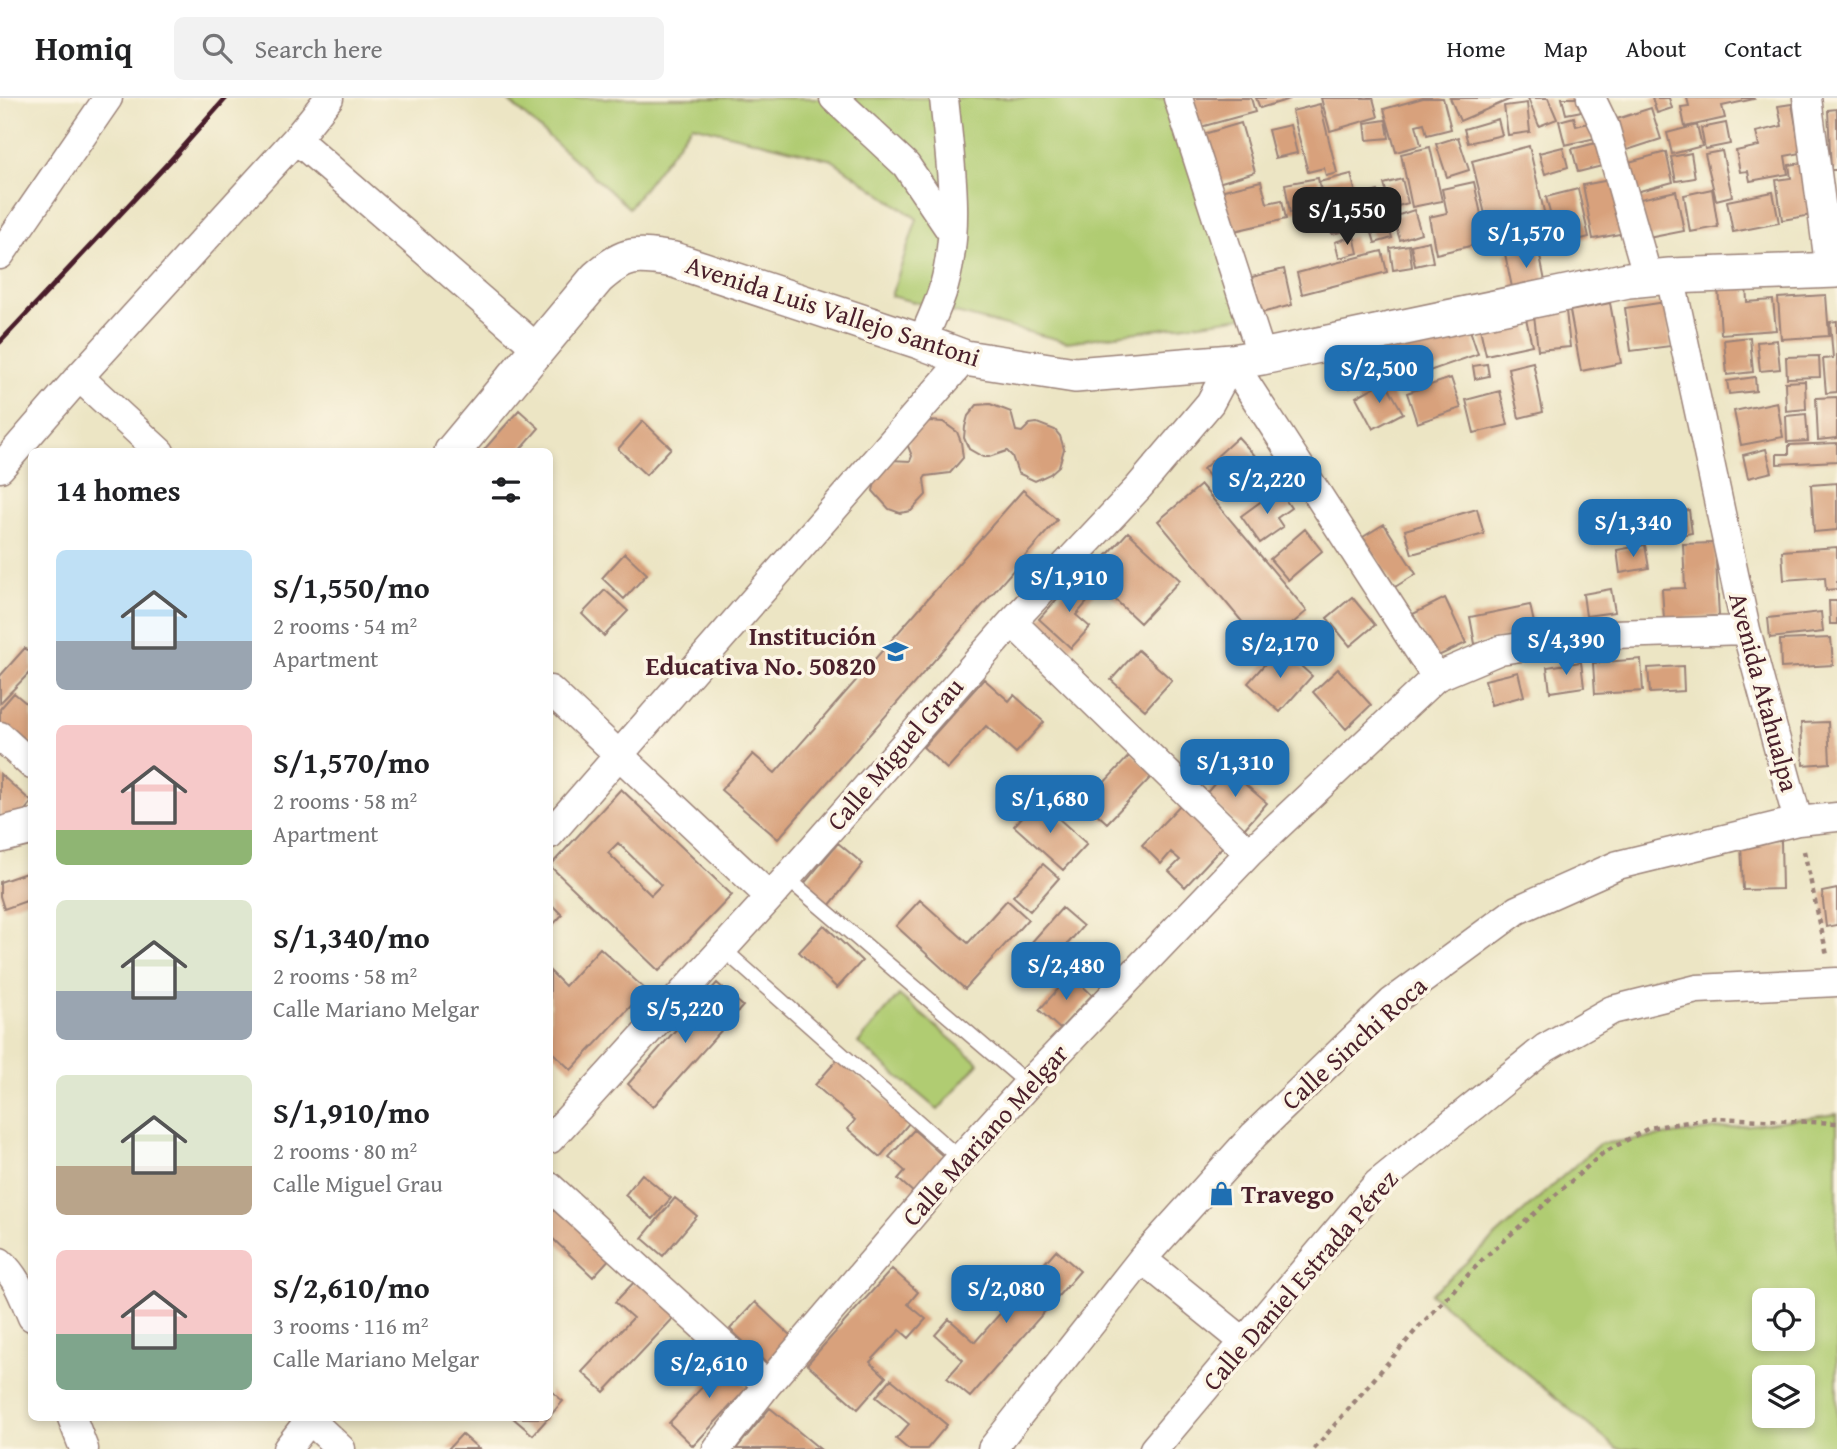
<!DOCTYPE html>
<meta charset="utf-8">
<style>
:root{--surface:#fff;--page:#f2f2f2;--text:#202124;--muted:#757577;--line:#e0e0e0;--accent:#1f6fb2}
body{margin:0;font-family:"Gentium Book Plus",serif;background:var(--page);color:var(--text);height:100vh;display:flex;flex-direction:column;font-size:26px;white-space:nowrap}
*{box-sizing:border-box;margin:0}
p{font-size:23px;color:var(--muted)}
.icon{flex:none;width:38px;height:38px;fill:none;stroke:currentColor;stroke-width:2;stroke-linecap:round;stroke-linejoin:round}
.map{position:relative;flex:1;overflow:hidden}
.sheet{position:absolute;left:28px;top:350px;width:525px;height:973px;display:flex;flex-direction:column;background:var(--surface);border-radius:10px;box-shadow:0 4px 10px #0003}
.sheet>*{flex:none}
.tools{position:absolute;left:1752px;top:1190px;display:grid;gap:14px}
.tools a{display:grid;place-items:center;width:63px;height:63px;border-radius:10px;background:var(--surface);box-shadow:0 4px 10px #0003;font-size:35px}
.price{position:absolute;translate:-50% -60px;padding:0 16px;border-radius:14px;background:var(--accent);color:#fff;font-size:23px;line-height:46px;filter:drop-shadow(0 2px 4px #0008)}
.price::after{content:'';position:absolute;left:50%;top:42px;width:21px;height:16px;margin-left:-10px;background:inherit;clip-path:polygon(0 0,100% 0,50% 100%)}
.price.on{background:#222;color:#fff}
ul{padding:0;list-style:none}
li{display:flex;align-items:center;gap:21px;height:175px;padding:0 28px}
li span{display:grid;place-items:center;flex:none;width:196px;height:140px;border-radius:10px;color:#555}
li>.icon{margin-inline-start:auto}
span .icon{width:84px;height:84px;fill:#fffc;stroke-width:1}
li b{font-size:30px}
h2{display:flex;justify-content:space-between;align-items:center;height:84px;padding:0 28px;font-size:30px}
header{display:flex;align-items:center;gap:42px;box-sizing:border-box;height:98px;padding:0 35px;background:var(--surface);border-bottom:2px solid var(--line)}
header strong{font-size:33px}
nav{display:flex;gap:38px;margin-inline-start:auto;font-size:24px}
.search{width:490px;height:63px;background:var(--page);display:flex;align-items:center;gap:18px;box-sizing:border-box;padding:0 24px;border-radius:10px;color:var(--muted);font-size:26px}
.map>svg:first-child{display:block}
</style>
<header>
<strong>Homiq</strong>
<div class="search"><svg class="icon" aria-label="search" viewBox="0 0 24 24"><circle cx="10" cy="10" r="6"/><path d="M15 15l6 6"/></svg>Search here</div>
<nav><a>Home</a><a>Map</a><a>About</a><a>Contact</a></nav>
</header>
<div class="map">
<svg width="1837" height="1351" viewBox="0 0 1837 1351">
<rect width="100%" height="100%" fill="#fcf5e5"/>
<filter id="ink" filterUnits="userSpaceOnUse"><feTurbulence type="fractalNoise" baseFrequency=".0143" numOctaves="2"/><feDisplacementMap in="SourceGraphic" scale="14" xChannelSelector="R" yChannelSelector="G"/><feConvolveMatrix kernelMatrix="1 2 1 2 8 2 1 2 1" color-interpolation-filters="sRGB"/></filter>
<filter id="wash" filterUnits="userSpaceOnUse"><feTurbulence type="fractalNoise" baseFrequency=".00686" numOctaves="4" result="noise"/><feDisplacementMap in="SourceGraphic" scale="28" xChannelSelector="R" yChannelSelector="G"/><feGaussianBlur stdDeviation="1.57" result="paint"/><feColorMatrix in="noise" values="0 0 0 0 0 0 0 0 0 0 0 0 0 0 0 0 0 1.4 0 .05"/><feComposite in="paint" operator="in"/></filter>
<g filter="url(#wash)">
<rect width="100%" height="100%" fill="#ece5c4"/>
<path fill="#b0cc72" stroke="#7d764e" stroke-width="2" fill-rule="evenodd" d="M505,0H1167L1243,219L1067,244L891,198L917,121L832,62L692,27L629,110Z
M899,897L979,965L938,1012L858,945Z
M1837,1016V1351H1617L1431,1196L1599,1046ZM1802,1202V1241H1764V1202ZM1802,1279V1318H1764V1279Z"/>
<g id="blocks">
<path fill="#d8a17c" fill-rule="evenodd" d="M1189,0H1251L1255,14L1197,30Z
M1256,0H1290V1L1260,10Z
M1321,0H1373L1378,19L1330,33Z
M1423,0H1443L1451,31L1427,37L1424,25L1416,27L1421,47L1396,54L1384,11Z
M1450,0H1513L1460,23Z
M1528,0H1548L1557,21L1539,28Z
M1562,0H1585L1587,12L1566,16Z
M1652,0H1669L1672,10L1657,15Z
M1687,0H1753L1754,1L1722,8L1725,20L1685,29L1681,9L1689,8Z
M1527,5L1530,34L1508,37L1504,8Z
M1320,6L1337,75L1326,78L1324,70L1308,74L1292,13Z
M1792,6L1801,55L1785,58L1788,76L1750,83L1748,73L1740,74L1736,53L1759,48L1756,34L1782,28L1778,8Z
M1651,10L1661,41L1621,54L1611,23Z
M1837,11V72H1831L1828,12Z
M1574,19L1576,28L1597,23L1600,39L1565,47L1559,23Z
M1498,21L1502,37L1468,45L1464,31Z
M1386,22L1389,40L1367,42L1365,25Z
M1241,25L1255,74L1218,85L1204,36Z
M1726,25L1730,46L1705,51L1701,30Z
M1290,27L1297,55L1275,60L1268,32Z
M1697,27L1702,48L1672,56L1667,35Z
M1458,39L1469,72L1447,79L1436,46Z
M1604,43L1610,66L1578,74L1572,51Z
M1529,48L1548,131L1492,145L1472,63Z
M1430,49L1442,103L1412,109L1401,56Z
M1563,49L1568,69L1545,76L1539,55Z
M1722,53L1732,98L1716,102L1705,56Z
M1666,54L1673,84L1636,94L1629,64Z
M1691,55L1695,80L1676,83L1671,59Z
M1803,65L1812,117L1782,122L1776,82L1791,80L1789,67Z
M1351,76L1364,128L1332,136L1319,84Z
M1318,80L1323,108L1290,115L1285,86Z
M1402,81L1408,105L1391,110L1384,86Z
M1615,81L1625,135L1593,141L1583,87Z
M1261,83L1267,105L1282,102L1286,121L1230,134L1220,93Z
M1474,84L1487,144L1436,156L1429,119L1447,115L1442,91Z
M1578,91L1589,139L1558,147L1546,99Z
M1712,91L1718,129L1690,134L1684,97Z
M1378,93L1392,140L1375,145L1361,98Z
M1676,93L1684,133L1648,140L1640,101Z
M1773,94L1779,125L1733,134L1727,103Z
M1414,112L1421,135L1400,142L1393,119Z
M1354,138L1358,155L1339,160L1335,144Z
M1429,143L1433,164L1415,168L1411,147Z
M1409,147L1412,169L1393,172L1390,150Z
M1538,149L1546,188L1513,194L1505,156Z
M1382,153L1387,174L1302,196L1297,175Z
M1284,171L1292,207L1261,215L1252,179Z
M1746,186L1747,204L1773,202L1776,232L1721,236L1718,188Z
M1826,197L1829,238L1781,241L1778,200Z
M1565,204L1570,249L1538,252L1533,208Z
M1666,204L1671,248L1631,253L1625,210Z
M1610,205L1621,265L1581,273L1570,213Z
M1525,216L1532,247L1486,257L1479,226Z
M1466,220L1478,256L1395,285L1383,250Z
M1837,223V294L1826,295L1823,261L1833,260L1830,224Z
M1750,239L1753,274L1727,277L1724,242Z
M1777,242L1780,271L1760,273L1757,244Z
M1375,250L1384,278L1350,290L1341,262Z
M1819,258L1820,279L1787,280L1786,259Z
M1533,264L1543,314L1519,320L1508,270Z
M1487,266L1489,278L1475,281L1473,268Z
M1755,279L1756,293L1729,296L1727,283Z
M1451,280L1461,310L1417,325L1407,295Z
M1385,283L1403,315L1373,331L1356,299Z
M1805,283L1806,311L1786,313L1785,284Z
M1500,293L1508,327L1474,335L1466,302Z
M1837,299V340L1818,342L1816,300Z
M1777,304L1783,339L1741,347L1734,313Z
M990,306L1011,314L1016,333L1022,334L1030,326L1037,325L1055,332L1060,338L1064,351L1059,368L1050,376L1035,383L1018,375L1012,358L1007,353L989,359H983L969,351L964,340L965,329L968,318L977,307Z
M519,312L539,330L518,354H482Z
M1806,316L1808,343L1787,344L1786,318Z
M643,323L671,350L646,377L618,351Z
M929,323L943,324L957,334L961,344L963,360L950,375L926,378L924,381L926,397L911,413L900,415L889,411L873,393L876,380L890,362L910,363L912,358L908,348L909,340Z
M1238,339L1258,361L1223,393L1203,371Z
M1837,345V363L1777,366V356H1789V347Z
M1766,351L1772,374L1748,380L1743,357Z
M1837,385V432L1814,434L1811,387Z
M1201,387L1307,513L1264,550L1158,423Z
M1278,391L1291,410L1277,420L1283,429L1260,445L1241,418Z
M1023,392L1057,422L778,741L721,692L753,656L775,675Z
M1477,411L1484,436L1412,456L1405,432Z
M1689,412L1692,435L1664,440L1660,417Z
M1653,415L1656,437L1628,442L1624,420Z
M1384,426L1416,476L1395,489L1363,439Z
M1305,431L1322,453L1288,482L1270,461Z
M1128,434L1180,482L1140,525L1089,477Z
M1715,445L1719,518L1664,521L1662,491L1685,490L1683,446Z
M1645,447L1649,470L1620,475L1617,452Z
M1837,449V491L1826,492L1825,479L1784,482L1782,453Z
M625,455L647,476L624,501L602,480Z
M1076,480L1094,496L1076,517L1090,529L1071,550L1039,521Z
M1611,491L1615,514L1586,518L1583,496Z
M605,492L628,513L604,538L582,516Z
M1352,499L1375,527L1350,548L1327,520Z
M1445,500L1466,545L1434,560L1413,516Z
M1829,503H1837V526H1830Z
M1530,507L1536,534L1475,546L1470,519Z
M1821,514L1823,534L1770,540L1768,520Z
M1831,540L1833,567L1781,570L1780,542Z
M1280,549L1312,578L1280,614L1248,585Z
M25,550L32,556V572L0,605V578Z
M1138,552L1172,582L1145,612L1111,582Z
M1641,561L1643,593L1595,596L1593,565Z
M1581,564L1584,589L1550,594L1547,569Z
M1683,568L1684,593L1650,595L1648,570Z
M1338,571L1371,607L1346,631L1313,594Z
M1518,574L1524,598L1491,607L1485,582Z
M984,581L1009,603L1014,597L1044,624L1016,655L986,628L947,671L923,649Z
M14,595L32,610V643L24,651L0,630V611Z
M1828,624L1830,665L1803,667L1801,625Z
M1132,655L1154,676L1107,725L1085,705Z
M1227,671L1267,705L1244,731L1204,698Z
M0,676L32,704L12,728L0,717Z
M621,691L732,797L659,873L550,768ZM618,745L661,787L651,797L608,755Z
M1038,702L1087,746L1063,772L1014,728Z
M1184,703L1227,744L1185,789L1169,773L1180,762L1171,754L1161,766L1142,747Z
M1781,743L1782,791L1743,792L1741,744Z
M838,745L863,766L829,808L803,787Z
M1043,766L1059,780L1030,813L1013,798Z
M32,773V801L4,811L0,798V784Z
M1837,791V827L1826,829L1822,794Z
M920,802L968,845L1007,802L1028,821L965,891L896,828Z
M550,805L562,817L550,830Z
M1062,810L1083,828L1052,864L1031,845Z
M824,827L862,863L837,890L799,854Z
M600,850L646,892L571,972L550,952V873L565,888Z
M1071,877L1092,897L1060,931L1039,912Z
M717,885L743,908L653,1009L628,986Z
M838,961L910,1024L880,1059L848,1031L855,1022L815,987Z
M914,1032L945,1060L914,1095L898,1081L905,1073L889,1059Z
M642,1076L671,1100L653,1121L625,1097Z
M550,1098L612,1158L593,1179L550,1138Z
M675,1100L697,1118L663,1158L642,1140Z
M1056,1152L1080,1173L970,1299L947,1280L963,1262L935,1237L949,1221L975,1244Z
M892,1171L918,1194L908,1206L926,1221L909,1240L900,1232L870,1264L886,1279L858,1311L807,1266Z
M640,1178L679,1214L604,1294L582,1274L633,1220L615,1204Z
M755,1204L793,1240L768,1267L730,1231Z
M713,1255L748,1289L693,1348L669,1325L706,1285L695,1274Z
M891,1281L947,1327L927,1351H908L896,1341L909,1326L876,1299Z
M550,1292L563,1303L550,1318Z
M770,1310L820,1351H736Z
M513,1320H548L533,1337Z
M462,1336L479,1351H448Z"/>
</g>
</g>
<g filter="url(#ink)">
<use href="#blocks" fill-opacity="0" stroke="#9b8278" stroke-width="2"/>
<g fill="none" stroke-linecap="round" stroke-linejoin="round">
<defs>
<path id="service" d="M787,780L1028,986
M723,851L960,1061"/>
<path id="minor" d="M834,0L906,67L952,135
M1178,0L1262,259
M1591,0L1605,29L1648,180
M1807,0L1830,173
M296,41L539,252
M0,157L108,0
M1670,178L1746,532L1798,723
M922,244C929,225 939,207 944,188C961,127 950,62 944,0
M79,279L160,354
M0,370L79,279L296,41L329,0
M1012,524L1249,755
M550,592L770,799
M0,638L32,667
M550,736L965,260
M550,1041L770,799L1012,524L1138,390L1210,305L1232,264L1436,579
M550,1089L767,1287
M1142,1161L1243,1243
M0,1164C17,1179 23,1198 32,1219
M72,1320L84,1351
M308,1320L341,1351
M287,1351L311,1320
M717,1351L767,1287L960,1061L1028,986L1249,755L1436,579L1500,552L1613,536L1746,532
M992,1351L1142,1161L1254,1037L1392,904L1517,812L1618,767L1798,723L1837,719
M1154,1351L1377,1086L1545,950L1612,912L1697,891L1837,884"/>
<path id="tertiary" d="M452,354L597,180C626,154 637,156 674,162L922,244L965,260L1075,277L1232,264L1262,259L1628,182L1670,178L1837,172
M0,737L32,729"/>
</defs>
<use href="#service" stroke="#9b8278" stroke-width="17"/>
<use href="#minor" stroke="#9b8278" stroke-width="31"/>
<use href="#tertiary" stroke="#9b8278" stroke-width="38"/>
<path stroke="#9b8278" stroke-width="4.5" stroke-dasharray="5 5" stroke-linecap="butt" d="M1804,753L1827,857
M1314,1351L1416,1232L1485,1159L1603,1055L1649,1030L1714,1020L1837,1025"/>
<use href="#service" stroke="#fff" stroke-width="14"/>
<use href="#minor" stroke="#fff" stroke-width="28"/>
<use href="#tertiary" stroke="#fff" stroke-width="35"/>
<path stroke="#4a1f2b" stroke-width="5" d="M0,244L171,62L226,0"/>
</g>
</g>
<defs>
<symbol id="school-bare" viewBox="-9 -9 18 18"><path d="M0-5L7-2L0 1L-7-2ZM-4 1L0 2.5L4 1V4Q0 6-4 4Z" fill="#1f6fb2" stroke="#fcf5e5" stroke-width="2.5" paint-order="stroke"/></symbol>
<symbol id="shop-bare" viewBox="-9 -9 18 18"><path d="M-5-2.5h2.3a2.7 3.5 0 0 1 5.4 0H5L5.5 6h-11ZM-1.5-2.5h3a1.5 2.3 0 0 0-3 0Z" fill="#1f6fb2" stroke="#fcf5e5" stroke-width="2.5" paint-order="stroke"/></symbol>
</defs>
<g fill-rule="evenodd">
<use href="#school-bare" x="878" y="536" width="35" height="35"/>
<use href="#shop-bare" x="1204" y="1078" width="35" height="35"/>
</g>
<g text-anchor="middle" stroke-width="7" stroke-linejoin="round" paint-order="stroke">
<g font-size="26" fill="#4a1f2b" stroke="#fcf5e5">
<text transform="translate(833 213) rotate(18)" y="9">Avenida Luis Vallejo Santoni</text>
<text transform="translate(1764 594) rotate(75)" y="9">Avenida Atahualpa</text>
<text transform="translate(895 656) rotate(-49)" y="9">Calle Miguel Grau</text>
<text transform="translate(1354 945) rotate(-42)" y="9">Calle Sinchi Roca</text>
<text transform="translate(985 1037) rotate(-48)" y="9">Calle Mariano Melgar</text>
<text transform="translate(1300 1182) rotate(-49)" y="9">Calle Daniel Estrada Pérez</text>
</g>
<g font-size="26" font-weight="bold" fill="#4a1f2b" stroke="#fcf5e5" text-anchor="end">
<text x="876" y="547">Institución<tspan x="876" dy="30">Educativa No. 50820</tspan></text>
<text x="1241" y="1105" text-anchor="start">Travego</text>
</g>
</g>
</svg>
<div class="tools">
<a><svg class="icon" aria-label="locate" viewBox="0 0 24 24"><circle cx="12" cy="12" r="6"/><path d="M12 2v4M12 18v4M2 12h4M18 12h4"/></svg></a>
<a><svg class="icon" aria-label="layers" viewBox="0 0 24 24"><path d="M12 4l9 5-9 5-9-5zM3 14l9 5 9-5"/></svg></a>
</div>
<b class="price on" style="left:1347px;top:149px">S/1,550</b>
<b class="price" style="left:1526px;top:172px">S/1,570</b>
<b class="price" style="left:1379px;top:307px">S/2,500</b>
<b class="price" style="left:1267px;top:418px">S/2,220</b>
<b class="price" style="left:1633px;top:461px">S/1,340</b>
<b class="price" style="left:1069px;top:516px">S/1,910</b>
<b class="price" style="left:1566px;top:579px">S/4,390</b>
<b class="price" style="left:1280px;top:582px">S/2,170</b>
<b class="price" style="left:1235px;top:701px">S/1,310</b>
<b class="price" style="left:1050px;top:737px">S/1,680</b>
<b class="price" style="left:1066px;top:904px">S/2,480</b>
<b class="price" style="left:685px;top:947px">S/5,220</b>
<b class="price" style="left:1006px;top:1227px">S/2,080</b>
<b class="price" style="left:709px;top:1302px">S/2,610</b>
<section class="sheet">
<h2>14 homes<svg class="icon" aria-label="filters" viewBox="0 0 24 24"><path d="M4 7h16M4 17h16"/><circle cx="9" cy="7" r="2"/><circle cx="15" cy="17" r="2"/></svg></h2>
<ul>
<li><span style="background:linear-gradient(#bfe0f5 65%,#9aa5b1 0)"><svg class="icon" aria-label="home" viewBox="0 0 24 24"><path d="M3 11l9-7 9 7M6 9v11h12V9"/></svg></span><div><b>S/1,550/mo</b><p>2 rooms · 54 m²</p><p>Apartment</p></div></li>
<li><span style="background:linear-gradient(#f6c9c9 75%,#8fb573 0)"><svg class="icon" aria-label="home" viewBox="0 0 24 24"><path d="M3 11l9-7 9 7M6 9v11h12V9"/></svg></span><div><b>S/1,570/mo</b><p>2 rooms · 58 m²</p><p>Apartment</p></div></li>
<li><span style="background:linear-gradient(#dfe7d0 65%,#9aa5b1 0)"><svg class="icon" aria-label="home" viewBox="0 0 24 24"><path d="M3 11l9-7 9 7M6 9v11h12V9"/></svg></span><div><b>S/1,340/mo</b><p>2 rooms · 58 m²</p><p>Calle Mariano Melgar</p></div></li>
<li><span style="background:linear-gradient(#dfe7d0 65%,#b9a48a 0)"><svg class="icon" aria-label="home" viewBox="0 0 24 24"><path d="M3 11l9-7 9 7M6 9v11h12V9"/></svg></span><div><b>S/1,910/mo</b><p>2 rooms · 80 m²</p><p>Calle Miguel Grau</p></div></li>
<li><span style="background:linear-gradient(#f6c9c9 60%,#7fa58c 0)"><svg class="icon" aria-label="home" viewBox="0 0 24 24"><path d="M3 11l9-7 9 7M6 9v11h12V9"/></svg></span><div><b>S/2,610/mo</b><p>3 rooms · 116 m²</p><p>Calle Mariano Melgar</p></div></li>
</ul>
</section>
</div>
